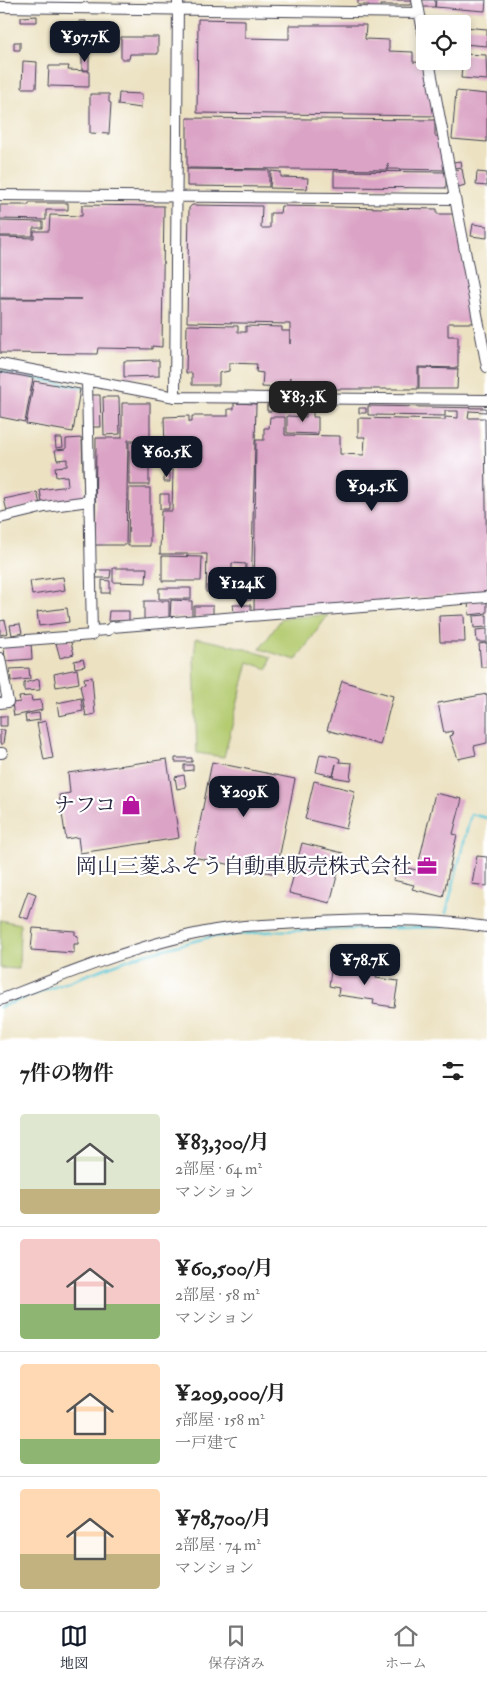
<!DOCTYPE html>
<html lang="ja">
<meta charset="utf-8">
<style>
:root{--surface:#fff;--page:#f2f2f2;--text:#222;--muted:#767676;--line:#e0e0e0;--accent:#111827}
body{margin:0;font-family:"IM FELL Double Pica","Noto Serif JP",serif;background:var(--page);color:var(--text);height:100vh;display:flex;flex-direction:column;font-size:19px;white-space:nowrap}
*{box-sizing:border-box;margin:0}
p{font-size:16px;color:var(--muted)}
.icon{flex:none;width:28px;height:28px;fill:none;stroke:currentColor;stroke-width:2;stroke-linecap:round;stroke-linejoin:round}
.map{position:relative;height:1041px;overflow:hidden}
.sheet{display:flex;flex-direction:column;background:var(--surface);flex:1}
.sheet>*{flex:none}
.fabs{position:absolute;left:416px;top:15px;display:grid;gap:10px}
.fabs a{display:grid;place-items:center;width:55px;height:55px;border-radius:5px;background:var(--surface);box-shadow:0 2px 8px #0003;font-size:25px}
.price{position:absolute;translate:-50% -42px;padding:0 11px;border-radius:10px;background:var(--accent);color:#fff;font-size:16px;line-height:32px;filter:drop-shadow(0 1px 2px #0008)}
.price::after{content:'';position:absolute;left:50%;top:30px;width:15px;height:11px;margin-left:-8px;background:inherit;clip-path:polygon(0 0,100% 0,50% 100%)}
.price.current{background:#222;color:#fff}
ul{padding:0;list-style:none}
li{display:flex;align-items:center;gap:15px;height:125px;padding:0 20px}
li+li{border-top:1px solid var(--line)}
li span{display:grid;place-items:center;flex:none;width:140px;height:100px;border-radius:5px;color:#555}
li>.icon{margin-inline-start:auto}
span .icon{width:60px;height:60px;fill:#fffc;stroke-width:1}
li b{font-size:21px}
h2{display:flex;justify-content:space-between;align-items:center;height:60px;padding:0 20px;font-size:21px}
.menu{display:flex;justify-content:space-around;align-items:center;height:70px;border-top:1px solid var(--line);background:var(--surface);font-size:14px;color:var(--muted)}
.menu a{display:grid;justify-items:center;gap:2px}
.menu .current{color:var(--accent)}
.map>svg:first-child{display:block}
</style>
<div class="map">
<svg width="487" height="1041" viewBox="0 0 487 1041">
<rect width="100%" height="100%" fill="#fff"/>
<filter id="ink" filterUnits="userSpaceOnUse"><feTurbulence type="fractalNoise" baseFrequency=".02" numOctaves="2"/><feDisplacementMap in="SourceGraphic" scale="10" xChannelSelector="R" yChannelSelector="G"/><feConvolveMatrix kernelMatrix="1 2 1 2 8 2 1 2 1" color-interpolation-filters="sRGB"/></filter>
<filter id="wash" filterUnits="userSpaceOnUse"><feTurbulence type="fractalNoise" baseFrequency=".0096" numOctaves="4" result="noise"/><feDisplacementMap in="SourceGraphic" scale="20" xChannelSelector="R" yChannelSelector="G"/><feGaussianBlur stdDeviation="1.12" result="paint"/><feColorMatrix in="noise" values="0 0 0 0 0 0 0 0 0 0 0 0 0 0 0 0 0 1.4 0 .05"/><feComposite in="paint" operator="in"/></filter>
<g filter="url(#wash)">
<rect width="100%" height="100%" fill="#ece2c2"/>
<path fill="#b4cb70" stroke="#6b7656" d="M328,615L296,660L260,649L282,618Z
M196,638L239,647L271,657L268,669L248,662L224,757L197,753L194,658Z
M0,920L20,924L19,969L0,968Z"/>
<g fill="none" stroke-linecap="round" stroke-linejoin="round">
<path stroke="#5ec8d9" stroke-width="2.5" d="M0,371L84,388
M446,913L471,814L487,818
M0,1007L138,956L210,937L277,931L443,927"/>
</g>
<g id="blocks">
<path fill="#dba4c6" d="M358,0H411V5H381V10H369V5H358Z
M422,0H435V7H422Z
M436,0H486L485,11L435,7Z
M37,16V22H21V17Z
M198,19L245,20V38L289,39V25H366L365,39L389,40V51L413,52V62L428,63L437,116L197,113Z
M79,21H86V33H79Z
M464,27L487,29V46L463,44Z
M121,37H158V54H130L129,59H121Z
M14,42H20V50H14Z
M463,54L486,55L487,80L461,78Z
M82,55L89,56V70H82Z
M23,61L37,62L36,88H22Z
M49,66H69L68,70L89,71V87L48,86Z
M456,91L487,94V142L452,139Z
M119,93L142,94L141,108L118,105Z
M90,94H109V102L111,103L109,134L90,133Z
M187,118L435,120V136H440L446,170L388,169V164V170L187,168Z
M461,161L462,167L454,168L453,162Z
M187,169L269,170V187L187,186Z
M462,169L465,185L458,187L455,170Z
M271,171L281,172V177L308,178L307,189L270,188Z
M334,171L446,172V188L334,187Z
M477,172L487,173V186L476,185Z
M29,203H68V210H46V220L0,219V205H29Z
M82,205L164,206L162,347L152,346V349L98,348L97,354L0,353V299H82L0,298V237L34,238V231H49L50,215L82,216Z
M192,205L262,206L261,228H270V213H280L281,206L437,209V214H454L475,323H448V336H458V368L418,367V389H289L290,377L288,388L262,387L263,373L256,372L257,364L229,363V371L219,373V385H192V373H186L187,325L238,326V332H246V326L282,327V331H290V344V324L187,322L189,208Z
M0,221L43,222V228H33V236H0Z
M473,224L487,226V238L471,236Z
M159,360V376L124,377V361Z
M419,368L458,369L457,389H419Z
M0,372L33,378L25,422L0,417Z
M34,381L80,389L73,432L26,424Z
M91,395H100L101,427H92Z
M103,397H119L120,434L104,435Z
M122,403H150V440H128L126,545H95L96,438H122Z
M234,403L256,404L251,600H242V587H245L246,564L232,563V593L206,592L207,554H160L161,511H172L173,470H162V451H165L164,417L189,416V422H192V416H228V409H234Z
M267,405H287V412L267,411Z
M306,406H313V417H318V434L287,433V416L306,417Z
M368,406L486,408V412L469,411L468,418H485L487,592L254,612L256,440H264V428H269L270,417H285V435L340,436V454L364,455L365,437H358V418L445,420V417L458,418V411H445V416L368,415Z
M359,408H366V413H359Z
M55,438H62L63,447L56,448Z
M82,438L84,497L42,503L40,490L68,486L67,476L56,477L55,467L67,466V459L57,460L55,450L66,449V439Z
M129,442H149V485H129Z
M164,473H170V482H164Z
M129,488H150V546H128Z
M37,492L40,504L7,511L4,499Z
M160,494H169V509H160Z
M162,556L202,557L201,581H162Z
M113,568H147L146,583L113,582Z
M97,570H111L110,578H96Z
M63,577L65,590L32,595L30,581Z
M102,580L110,581V593H102Z
M159,588H191V599H159Z
M171,600L192,601V618L170,617Z
M487,600V613L469,615L468,602Z
M144,601H169V620H144Z
M233,605H251V613H234Z
M194,606H213V617H194Z
M67,608L69,622L39,626L37,612Z
M109,611H129V621H108Z
M464,615L465,642H440L439,616Z
M487,615V627L474,628L473,616Z
M5,620L8,633L0,635V621Z
M20,624L22,633L12,635L10,625Z
M487,629V642H477L476,630Z
M70,639L74,654L60,658L56,643Z
M31,643L32,659L5,661L4,645Z
M487,643V667H481L479,644Z
M83,659L85,666L75,668L74,661Z
M29,668L30,679L11,681L10,669Z
M77,669L79,683L56,687L54,674Z
M92,677L95,714L86,716L80,685L85,684L84,678Z
M39,679L40,690L24,691V683Z
M342,681L393,696L380,745L327,730Z
M487,694V743L474,746L476,755L458,759L450,736L453,735L452,731L444,733L438,703Z
M31,696L32,701L41,700L42,710L14,716L12,703L20,702L19,697Z
M81,698L83,711L59,716L57,703Z
M39,713L40,720L26,722L25,715Z
M0,716H7V726H0Z
M46,721L53,758L44,760L37,723Z
M0,730H5L3,744H0Z
M320,754L337,757L340,759L339,762L352,763L350,780L333,777L336,764L333,776L316,772Z
M175,758H192V762H175Z
M167,759L179,838L80,853L78,837L66,839L59,795L70,793L68,773Z
M212,762L295,779L276,874L193,857Z
M184,765H193V770L184,771Z
M184,775L186,787L177,789L175,777Z
M314,781L355,791L346,829L305,819Z
M435,793L462,799L453,834L457,835L443,897L412,889L414,885L393,880L397,866L417,870Z
M302,843L343,853L330,903L289,893Z
M477,856L487,857V886L472,884Z
M28,891L36,894L28,919L19,916Z
M33,928L75,931V935L78,936V944H74V953L31,950Z
M342,967L377,972L376,978L398,981L394,1007L373,1004L374,1000L338,995L339,988L329,986L331,971L342,973Z"/>
</g>
</g>
<g filter="url(#ink)">
<use href="#blocks" fill-opacity="0" stroke="#403f4f" stroke-width="1"/>
<g fill="none" stroke-linecap="round" stroke-linejoin="round">
<defs>
<path id="minor" d="M417,0L425,42
M0,7L419,13
M429,61L487,367
M0,195L455,199
M0,364L175,397L487,400
M175,397L178,0
M0,518L45,507L89,501
M92,631L108,630L112,627L487,597
M0,642L92,635L87,381
M0,658L8,702L0,703
M0,753H2
M0,1000C79,969 160,935 244,926C325,922 407,914 487,927"/>
</defs>
<use href="#minor" stroke="#403f4f" stroke-width="12"/>
<use href="#minor" stroke="#fff" stroke-width="10"/>
</g>
</g>
<defs>
<symbol id="shop-bare" viewBox="-9 -9 18 18"><path d="M-5-2.5h2.3a2.7 3.5 0 0 1 5.4 0H5L5.5 6h-11ZM-1.5-2.5h3a1.5 2.3 0 0 0-3 0Z" fill="#b5179e" stroke="#fff" stroke-width="2.5" paint-order="stroke"/></symbol>
<symbol id="office-bare" viewBox="-9 -9 18 18"><path d="M-6-3h4V-5.5h4V-3h4V5H-6ZM-1-4.5V-3h2v-1.5ZM-6 0V1H6V0Z" fill="#b5179e" stroke="#fff" stroke-width="2.5" paint-order="stroke"/></symbol>
</defs>
<g fill-rule="evenodd">
<use href="#shop-bare" x="117" y="791" width="28" height="28"/>
<use href="#office-bare" x="413" y="852" width="28" height="28"/>
</g>
<g text-anchor="middle" stroke-width="4.5" stroke-linejoin="round" paint-order="stroke">
<g font-size="21" fill="#22223b" stroke="#fff" text-anchor="end">
<text x="116" y="812">ナフコ</text>
<text x="412" y="873">岡山三菱ふそう自動車販売株式会社</text>
</g>
</g>
</svg>
<div class="fabs">
<a><svg class="icon" aria-label="locate" viewBox="0 0 24 24"><circle cx="12" cy="12" r="6"/><path d="M12 2v4M12 18v4M2 12h4M18 12h4"/></svg></a>
</div>
<b class="price" style="left:85px;top:63px">¥97.7K</b>
<b class="price current" style="left:303px;top:423px">¥83.3K</b>
<b class="price" style="left:167px;top:478px">¥60.5K</b>
<b class="price" style="left:372px;top:512px">¥94.5K</b>
<b class="price" style="left:242px;top:609px">¥124K</b>
<b class="price" style="left:244px;top:818px">¥209K</b>
<b class="price" style="left:365px;top:986px">¥78.7K</b>
</div>
<section class="sheet">
<h2>7件の物件<svg class="icon" aria-label="filters" viewBox="0 0 24 24"><path d="M4 7h16M4 17h16"/><circle cx="9" cy="7" r="2"/><circle cx="15" cy="17" r="2"/></svg></h2>
<ul>
<li><span style="background:linear-gradient(#dfe7d0 75%,#c2b280 0)"><svg class="icon" aria-label="home" viewBox="0 0 24 24"><path d="M3 11l9-7 9 7M6 9v11h12V9"/></svg></span><div><b>¥83,300/月</b><p>2部屋 · 64 m²</p><p>マンション</p></div></li>
<li><span style="background:linear-gradient(#f6c9c9 65%,#8fb573 0)"><svg class="icon" aria-label="home" viewBox="0 0 24 24"><path d="M3 11l9-7 9 7M6 9v11h12V9"/></svg></span><div><b>¥60,500/月</b><p>2部屋 · 58 m²</p><p>マンション</p></div></li>
<li><span style="background:linear-gradient(#ffd9b3 75%,#8fb573 0)"><svg class="icon" aria-label="home" viewBox="0 0 24 24"><path d="M3 11l9-7 9 7M6 9v11h12V9"/></svg></span><div><b>¥209,000/月</b><p>5部屋 · 158 m²</p><p>一戸建て</p></div></li>
<li><span style="background:linear-gradient(#ffd9b3 65%,#c2b280 0)"><svg class="icon" aria-label="home" viewBox="0 0 24 24"><path d="M3 11l9-7 9 7M6 9v11h12V9"/></svg></span><div><b>¥78,700/月</b><p>2部屋 · 74 m²</p><p>マンション</p></div></li>
</ul>
</section>
<nav class="menu">
<a class="current"><svg class="icon" aria-label="map" viewBox="0 0 24 24"><path d="M3 6l6-2 6 2 6-2v14l-6 2-6-2-6 2zM9 4v14M15 6v14"/></svg>地図</a>
<a><svg class="icon" aria-label="saved" viewBox="0 0 24 24"><path d="M7 4h10v16l-5-4-5 4z"/></svg>保存済み</a>
<a><svg class="icon" aria-label="home" viewBox="0 0 24 24"><path d="M3 11l9-7 9 7M6 9v11h12V9"/></svg>ホーム</a>
</nav>
